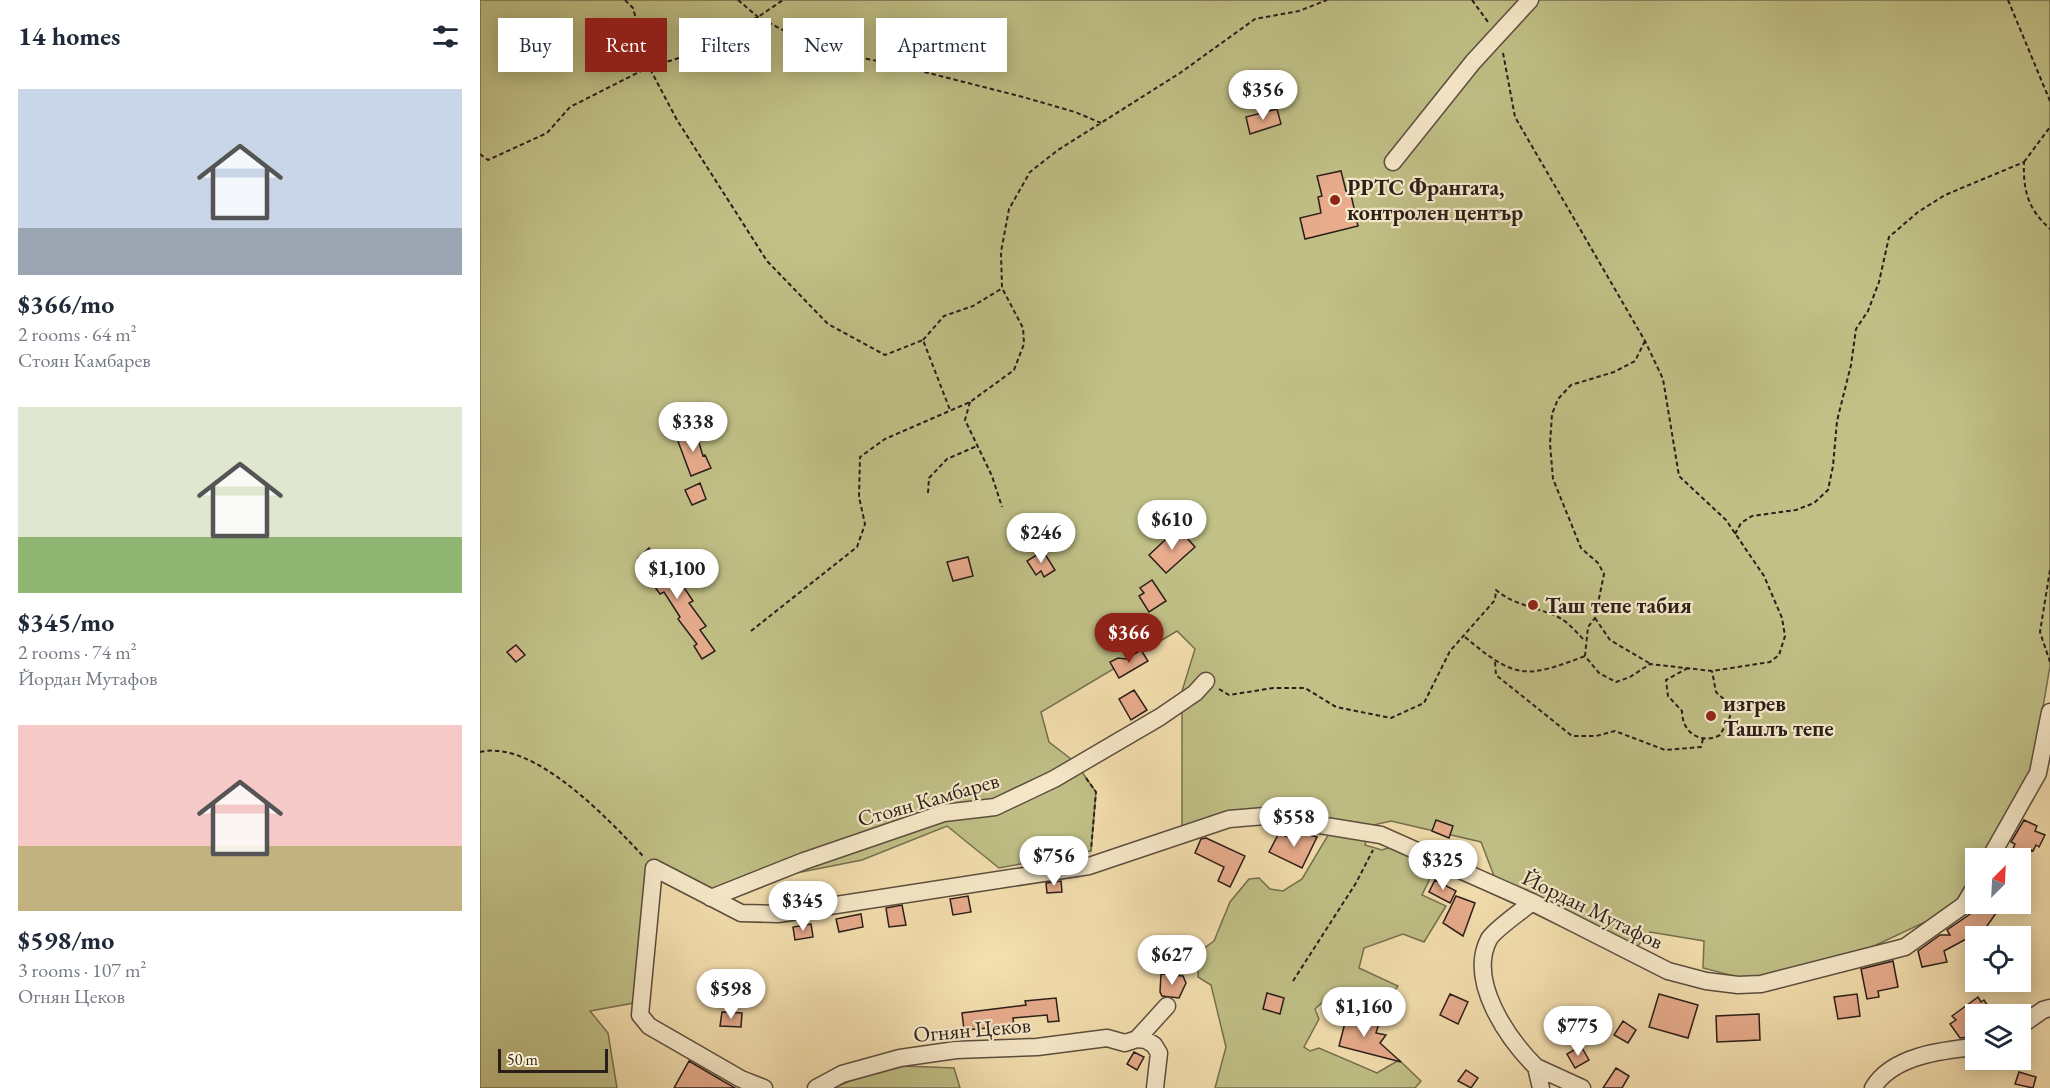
<!DOCTYPE html>
<meta charset="utf-8">
<style>
:root{--surface:#fff;--page:#f6f6f7;--text:#1f2937;--muted:#747a83;--accent:#8f2418}
body{margin:0;font-family:"EB Garamond",serif;background:var(--page);color:var(--text);height:100vh;display:flex;flex-direction:column;font-size:22px;white-space:nowrap}
*{box-sizing:border-box;margin:0}
p{font-size:20px;color:var(--muted)}
.icon{flex:none;width:33px;height:33px;fill:none;stroke:currentColor;stroke-width:2;stroke-linecap:round;stroke-linejoin:round}
.map{position:relative;flex:1;overflow:hidden}
.details{display:flex;flex-direction:column;background:var(--surface);width:480px}
.details>*{flex:none}
.top-card{position:absolute;left:18px;top:18px;width:570px;height:54px;display:flex;gap:12px}
.needle{width:39px;rotate:24deg}
.controls{position:absolute;left:1485px;top:848px;display:grid;gap:12px}
.controls a{display:grid;place-items:center;width:66px;height:66px;border-radius:0px;background:var(--surface);box-shadow:0 3px 15px #0003;font-size:30px}
.scale{position:absolute;left:18px;bottom:15px;width:110px;box-sizing:border-box;padding-left:6px;border:3px solid #291e19;border-top:0;font-size:16px;line-height:21px;white-space:nowrap;color:#291e19;-webkit-text-stroke:4px #f8ebcc;paint-order:stroke}
.price{position:absolute;translate:-50% -51px;padding:0 14px;border-radius:21px;background:#fff;color:#222;font-size:20px;line-height:39px;filter:drop-shadow(0 2px 3px #0008)}
.price::after{content:'';position:absolute;left:50%;top:36px;width:18px;height:14px;margin-left:-9px;background:inherit;clip-path:polygon(0 0,100% 0,50% 100%)}
.price.active{background:var(--accent);color:#fff}
ul{padding:0;list-style:none}
li{display:grid;align-content:center;gap:12px;height:318px;padding:0 18px}
li span{display:grid;place-items:center;height:186px;border-radius:0px;color:#555}
li>.icon{margin-inline-start:auto}
span .icon{width:108px;height:108px;fill:#fffc;stroke-width:1}
li b{font-size:26px}
h2{display:flex;justify-content:space-between;align-items:center;height:72px;padding:0 18px;font-size:26px}
.pill{padding:0 21px;border-radius:0px;background:var(--surface);box-shadow:0 3px 15px #0003;font-size:21px;line-height:54px}
.pill.active{background:var(--accent);color:#fff}
main{display:flex;flex:1;min-height:0}
.map>svg:first-child{display:block}
</style>
<main>
<section class="details">
<h2>14 homes<svg class="icon" aria-label="filters" viewBox="0 0 24 24"><path d="M4 7h16M4 17h16"/><circle cx="9" cy="7" r="2"/><circle cx="15" cy="17" r="2"/></svg></h2>
<ul>
<li><span style="background:linear-gradient(#c9d6e8 75%,#9aa5b1 0)"><svg class="icon" aria-label="home" viewBox="0 0 24 24"><path d="M3 11l9-7 9 7M6 9v11h12V9"/></svg></span><div><b>$366/mo</b><p>2 rooms · 64 m²</p><p>Стоян Камбарев</p></div></li>
<li><span style="background:linear-gradient(#dfe7d0 70%,#8fb573 0)"><svg class="icon" aria-label="home" viewBox="0 0 24 24"><path d="M3 11l9-7 9 7M6 9v11h12V9"/></svg></span><div><b>$345/mo</b><p>2 rooms · 74 m²</p><p>Йордан Мутафов</p></div></li>
<li><span style="background:linear-gradient(#f6c9c9 65%,#c2b280 0)"><svg class="icon" aria-label="home" viewBox="0 0 24 24"><path d="M3 11l9-7 9 7M6 9v11h12V9"/></svg></span><div><b>$598/mo</b><p>3 rooms · 107 m²</p><p>Огнян Цеков</p></div></li>
</ul>
</section>
<div class="map">
<svg width="1570" height="1088" viewBox="0 0 1570 1088">
<rect width="100%" height="100%" fill="#f5e0b0"/>
<filter id="stains"><feTurbulence type="fractalNoise" baseFrequency=".00333" numOctaves="4"/><feColorMatrix values="0 0 0 0 .2 0 0 0 0 .09 0 0 0 0 .02 0 0 0 .5 -.17"/></filter>
<radialGradient id="worn" r=".72"><stop offset=".6" stop-color="#630" stop-opacity="0"/><stop offset="1" stop-color="#630" stop-opacity=".3"/></radialGradient>
<path fill="#c1c187" stroke="#757050" stroke-width="1.5" d="M0,0H1570V666L1553,766L1505,858H1496L1495,873L1473,909L1379,953L1269,980L1223,968L1224,941L1170,932L1147,958L1007,891L1016,881L1001,842L911,821L889,826L885,845L902,850L911,847L954,870L942,895L966,906L944,942L923,934L884,948L879,968L918,986L897,1016L846,999L835,1009L839,1019L824,1047L830,1051L839,1048L897,1073L919,1060L941,1081L935,1088H735L746,1047L731,985L718,977L719,952L734,941L750,902L769,879L779,878L790,889L803,891L822,879L853,827L787,811L702,827V691L715,649L697,631L561,712L569,742L595,762L616,792L611,851L519,868L467,826L382,860L286,879L231,898L174,868L159,1002L110,1011L128,1033L137,1088H0Z
M424,1066L474,1068L480,1088H354L370,1081Z"/>
<path fill="#e9ad8e" stroke="#291e19" stroke-width="1.5" d="M797,109L801,124L770,134L766,117Z
M861,171L866,191L870,190L878,226L825,239L820,218L841,213L838,197L842,196L837,176Z
M215,430L223,456L225,455L231,468L211,476L196,436Z
M220,483L226,499L212,505L205,490Z
M698,528L715,547L686,573L669,555Z
M169,548L186,567L189,565L213,601L209,603L226,626L220,630L235,651L222,659L214,646L217,644L198,619L200,617L184,592L180,594L169,579L173,576L158,558Z
M563,551L575,570L564,577L561,571L556,575L547,561Z
M488,557L493,576L473,581L467,562Z
M672,580L686,601L669,612L659,596L664,593L660,588Z
M36,645L45,655L36,662L27,652Z
M661,650L668,661L639,678L630,662L638,658L646,659Z
M654,690L667,710L651,720L639,699Z
M956,820L973,826L969,838L952,831Z
M1544,820L1557,826L1555,831L1565,835L1559,847L1556,845L1553,851L1551,850L1545,862L1530,855L1535,844L1531,842Z
M814,831L837,837L822,868L789,852L799,833L810,838Z
M726,838L765,856L750,887L738,881L744,867L715,853L721,839Z
M955,880L976,891L970,903L949,892Z
M581,881L582,892L567,893L566,883Z
M488,896L491,912L473,915L470,899Z
M976,896L995,903L983,936L963,923Z
M1501,903H1523L1505,929L1464,951L1467,962L1442,967L1438,951L1460,935H1470L1467,930L1496,910Z
M422,905L426,925L409,927L406,908Z
M381,914L383,927L359,932L356,919Z
M331,924L333,937L315,940L313,927Z
M1413,961L1418,987L1398,991L1399,997L1387,999L1381,969Z
M681,974L703,976L706,983L699,998L682,996L680,992Z
M787,993L804,998L800,1014L783,1009Z
M970,994L988,1002L978,1024L960,1015Z
M1179,994L1218,1005L1208,1038L1169,1027Z
M1377,994L1380,1016L1358,1019L1354,997Z
M1498,997L1501,1002L1504,1000L1513,1014H1496V1033L1490,1037L1480,1038L1470,1024L1476,1020L1472,1016Z
M576,998L579,1021L568,1022L567,1015L533,1018L534,1026L484,1030L482,1013L546,1005L545,1001Z
M242,1012L262,1013L261,1027L240,1026Z
M1279,1014L1280,1040L1237,1042L1236,1016Z
M867,1015L899,1023L896,1033L906,1035L900,1043L921,1062L859,1046Z
M1143,1021L1156,1030L1148,1043L1134,1035Z
M1101,1046L1109,1060L1095,1068L1087,1054Z
M654,1052L664,1057L657,1070L647,1064Z
M209,1061L236,1077L255,1088H194Z
M1136,1068L1149,1076L1142,1088H1123Z
M986,1070L998,1078L991,1088L978,1081Z
M1539,1072L1556,1077L1553,1088L1535,1084Z"/>
<g fill="none" stroke-linecap="round" stroke-linejoin="round">
<defs>
<path id="minor" d="M913,162L993,62L1050,0
M1510,858L1558,773L1570,712
M231,898L324,861L464,813L515,807L574,779L680,717L715,693L726,681
M1052,902C1042,911 1015,929 1009,939C987,981 1028,1039 1056,1067
M1540,1026L1563,1010L1570,1008
M657,1039L687,1006
M284,1088L261,1079L169,1026L160,1015L174,868L261,913L298,914L609,866L749,819L785,816L901,835L1052,902L1188,971L1226,981L1258,985L1281,984L1425,947L1484,905L1496,885
M336,1088L362,1074L420,1058L476,1050L557,1047L627,1038L645,1043L657,1039L666,1040L674,1045L679,1053L675,1088
M1061,1088L1056,1067L1102,1088
M1393,1088C1412,1056 1462,1050 1496,1047"/>
</defs>
<use href="#minor" stroke="#5c4e3f" stroke-width="19"/>
<path stroke="#291e19" stroke-width="2" stroke-dasharray="4.5 3" stroke-linecap="butt" d="M145,0L153,8L169,67L197,120L287,261L348,324L405,355L443,340L470,410
M258,0L278,17L322,40L363,54L417,65L543,97L595,112L621,123
M992,0L1008,22
M1528,0L1570,101
M1023,53L1035,117L1165,341L1183,379L1199,476L1246,520L1284,576L1302,618L1305,636L1299,655L1290,662L1232,671L1170,664L1150,677L1136,682L1119,673L1105,656L1108,627L1115,618L1124,574L1118,563L1101,548L1073,479L1070,444L1072,414L1078,399L1091,385L1134,372L1155,361L1165,341
M0,154L8,160L67,133L90,107L169,67L226,50L245,31L278,17L303,0
M1544,162L1570,127
M443,340L464,316L493,306L521,289
M490,402L485,420L512,476L522,507
M448,493L449,478L467,459L497,446
M1255,534L1261,523L1272,516L1316,510L1334,503L1348,490L1353,466L1357,421L1371,365L1376,329L1388,311L1399,282L1409,237L1438,212L1465,195L1544,162C1543,191 1548,209 1570,229
M1570,570L1560,632L1570,662
M1115,618L1130,640L1169,663
M271,631L377,547L385,524L379,497L380,457L405,439L490,402L534,370L544,344L543,328L522,288L521,252L529,209L550,172L578,150L700,73L775,19L819,11L847,0
M985,637C1035,679 1045,679 1105,656
M1015,662L1016,675L1092,736H1116L1135,731L1185,750L1221,747L1223,739
M1208,668L1186,680L1188,696L1202,711C1202,733 1221,745 1240,735L1250,717L1248,703L1236,692L1232,671
M739,689L749,695L793,688H825L856,707L911,718L944,703L970,651L1015,600L1016,590C1035,606 1058,607 1080,618C1089,623 1098,634 1105,641
M0,752C54,739 129,820 163,856
M606,778L616,792L611,850
M813,981L876,883L893,850"/>
<use href="#minor" stroke="#f8ebcc" stroke-width="16"/>
</g>
<g fill="#8f2418" stroke="#f8ebcc" stroke-width="2">
<circle cx="855" cy="200" r="6"/>
<circle cx="1053" cy="605" r="6"/>
<circle cx="1231" cy="716" r="6"/>
</g>
<g text-anchor="middle" stroke-width="4.5" stroke-linejoin="round" paint-order="stroke">
<g font-size="22" font-weight="bold" fill="#291e19" stroke="#f8ebcc" text-anchor="start">
<text x="867" y="195">РРТС Франгата,<tspan x="867" dy="25">контролен център</tspan></text>
<text x="1065" y="613">Таш тепе табия</text>
<text x="1243" y="711">изгрев<tspan x="1243" dy="25">Ташлъ тепе</tspan></text>
</g>
<g font-size="22" fill="#291e19" stroke="#f8ebcc">
<text transform="translate(448 799) rotate(-16)" y="8">Стоян Камбарев</text>
<text transform="translate(1113 909) rotate(26)" y="8">Йордан Мутафов</text>
<text transform="translate(492 1029) rotate(-5)" y="8">Огнян Цеков</text>
</g>
</g>
<rect width="100%" height="100%" filter="url(#stains)"/>
<rect width="100%" height="100%" fill="url(#worn)"/>
</svg>
<div class="controls">
<a><svg class="needle" viewBox="-14 -14 28 28"><path d="M0-13l5 13h-10z" fill="#e53935"/><path d="M0 13l5-13h-10z" fill="#747a83"/></svg></a>
<a><svg class="icon" aria-label="locate" viewBox="0 0 24 24"><circle cx="12" cy="12" r="6"/><path d="M12 2v4M12 18v4M2 12h4M18 12h4"/></svg></a>
<a><svg class="icon" aria-label="layers" viewBox="0 0 24 24"><path d="M12 4l9 5-9 5-9-5zM3 14l9 5 9-5"/></svg></a>
</div>
<div class="scale">50 m</div>
<b class="price" style="left:783px;top:121px">$356</b>
<b class="price" style="left:213px;top:453px">$338</b>
<b class="price" style="left:692px;top:551px">$610</b>
<b class="price" style="left:561px;top:564px">$246</b>
<b class="price" style="left:197px;top:600px">$1,100</b>
<b class="price active" style="left:649px;top:664px">$366</b>
<b class="price" style="left:814px;top:848px">$558</b>
<b class="price" style="left:574px;top:887px">$756</b>
<b class="price" style="left:963px;top:891px">$325</b>
<b class="price" style="left:323px;top:932px">$345</b>
<b class="price" style="left:692px;top:986px">$627</b>
<b class="price" style="left:251px;top:1020px">$598</b>
<b class="price" style="left:884px;top:1038px">$1,160</b>
<b class="price" style="left:1098px;top:1057px">$775</b>
<div class="top-card">
<a class="pill">Buy</a>
<a class="pill active">Rent</a>
<a class="pill">Filters</a>
<a class="pill">New</a>
<a class="pill">Apartment</a>
</div>
</div>
</main>
